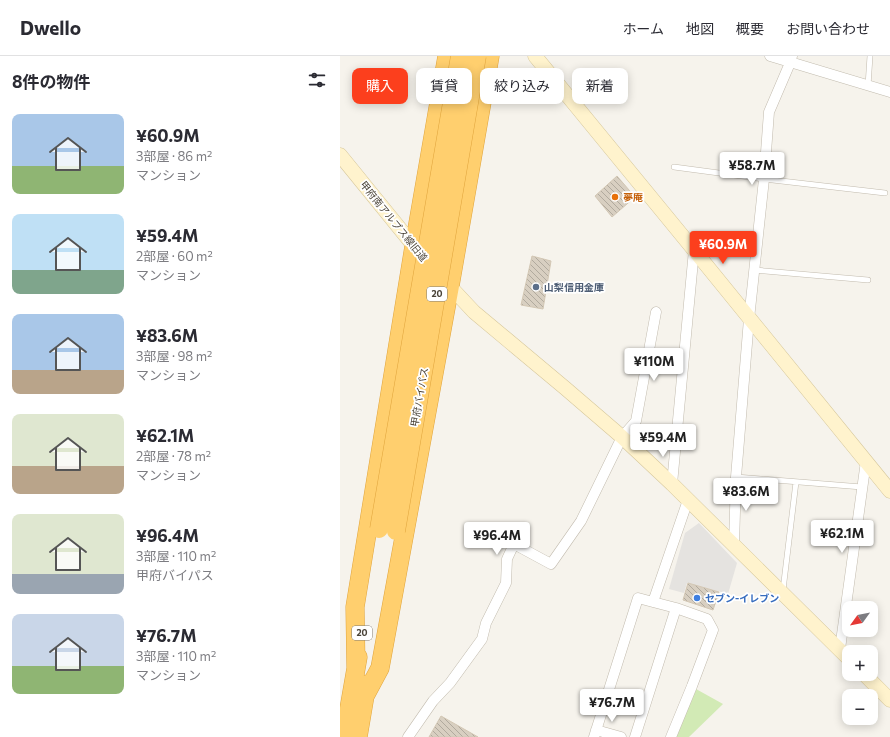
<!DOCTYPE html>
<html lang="ja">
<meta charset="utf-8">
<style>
:root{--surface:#fff;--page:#f7f7f7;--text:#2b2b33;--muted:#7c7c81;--line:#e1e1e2;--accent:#fc3f1d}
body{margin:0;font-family:Commissioner,"Noto Sans JP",sans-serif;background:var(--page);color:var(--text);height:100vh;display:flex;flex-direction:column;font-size:15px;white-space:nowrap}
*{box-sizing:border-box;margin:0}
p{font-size:13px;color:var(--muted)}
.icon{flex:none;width:22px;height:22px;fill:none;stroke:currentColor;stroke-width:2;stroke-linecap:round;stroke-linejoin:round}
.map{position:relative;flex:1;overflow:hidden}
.side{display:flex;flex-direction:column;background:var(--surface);width:340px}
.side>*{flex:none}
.top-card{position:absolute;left:12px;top:12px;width:380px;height:36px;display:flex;gap:8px}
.needle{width:26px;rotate:237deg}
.tools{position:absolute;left:502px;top:545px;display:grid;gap:8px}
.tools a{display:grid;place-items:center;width:36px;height:36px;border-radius:8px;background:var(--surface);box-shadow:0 2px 10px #0003;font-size:20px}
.price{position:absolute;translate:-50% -34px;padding:0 9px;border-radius:4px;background:#fff;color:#222;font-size:13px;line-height:26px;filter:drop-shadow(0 1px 2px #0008)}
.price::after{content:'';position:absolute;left:50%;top:24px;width:12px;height:9px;margin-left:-6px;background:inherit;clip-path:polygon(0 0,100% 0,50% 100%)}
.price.active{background:var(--accent);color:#fff}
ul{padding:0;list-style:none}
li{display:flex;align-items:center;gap:12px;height:100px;padding:0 12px}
li span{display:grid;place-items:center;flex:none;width:112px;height:80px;border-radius:8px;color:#555}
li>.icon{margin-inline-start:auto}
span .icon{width:48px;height:48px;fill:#fffc;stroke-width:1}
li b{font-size:17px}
h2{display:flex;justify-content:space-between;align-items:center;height:48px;padding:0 12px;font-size:17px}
.chip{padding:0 14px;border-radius:8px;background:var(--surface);box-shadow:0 2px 10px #0003;font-size:14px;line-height:36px}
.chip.active{background:var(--accent);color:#fff}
header{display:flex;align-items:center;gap:24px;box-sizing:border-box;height:56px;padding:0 20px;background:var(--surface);border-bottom:1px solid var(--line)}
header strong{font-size:19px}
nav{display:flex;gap:22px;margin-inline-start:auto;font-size:14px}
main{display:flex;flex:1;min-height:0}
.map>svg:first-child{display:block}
</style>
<header>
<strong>Dwello</strong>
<nav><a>ホーム</a><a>地図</a><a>概要</a><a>お問い合わせ</a></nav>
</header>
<main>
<section class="side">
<h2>8件の物件<svg class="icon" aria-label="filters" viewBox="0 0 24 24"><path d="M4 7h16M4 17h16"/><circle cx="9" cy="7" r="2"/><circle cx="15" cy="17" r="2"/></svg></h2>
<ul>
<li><span style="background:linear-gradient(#a9c7e8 65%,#8fb573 0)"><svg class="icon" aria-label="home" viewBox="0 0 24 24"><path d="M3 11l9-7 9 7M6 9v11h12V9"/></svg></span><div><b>¥60.9M</b><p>3部屋 · 86 m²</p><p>マンション</p></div></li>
<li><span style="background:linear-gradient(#bfe0f5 70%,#7fa58c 0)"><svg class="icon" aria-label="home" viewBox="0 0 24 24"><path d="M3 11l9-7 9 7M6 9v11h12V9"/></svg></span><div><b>¥59.4M</b><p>2部屋 · 60 m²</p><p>マンション</p></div></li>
<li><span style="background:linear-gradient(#a9c7e8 70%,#b9a48a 0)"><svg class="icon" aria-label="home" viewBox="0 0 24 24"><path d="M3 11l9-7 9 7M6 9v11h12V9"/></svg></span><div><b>¥83.6M</b><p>3部屋 · 98 m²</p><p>マンション</p></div></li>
<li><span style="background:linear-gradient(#dfe7d0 65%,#b9a48a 0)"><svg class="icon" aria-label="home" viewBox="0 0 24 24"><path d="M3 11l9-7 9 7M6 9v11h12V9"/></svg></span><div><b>¥62.1M</b><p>2部屋 · 78 m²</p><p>マンション</p></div></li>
<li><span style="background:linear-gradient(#dfe7d0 75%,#9aa5b1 0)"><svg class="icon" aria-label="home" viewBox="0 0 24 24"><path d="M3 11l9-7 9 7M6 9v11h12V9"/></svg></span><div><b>¥96.4M</b><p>3部屋 · 110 m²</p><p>甲府バイパス</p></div></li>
<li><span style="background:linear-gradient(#c9d6e8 65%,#8fb573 0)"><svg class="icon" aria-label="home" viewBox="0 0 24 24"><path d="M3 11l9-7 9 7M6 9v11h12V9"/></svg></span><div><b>¥76.7M</b><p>3部屋 · 110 m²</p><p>マンション</p></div></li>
</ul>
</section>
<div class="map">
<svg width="550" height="681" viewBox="0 0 550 681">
<defs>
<pattern id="building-back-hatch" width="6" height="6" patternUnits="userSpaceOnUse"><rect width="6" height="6" fill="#d8cfc1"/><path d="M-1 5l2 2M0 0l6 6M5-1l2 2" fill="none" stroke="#b1aa9e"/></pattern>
</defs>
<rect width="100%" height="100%" fill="#f6f3ec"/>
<path fill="#d2eab5" d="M356,633L383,648L349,681H336Z"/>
<path fill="#e5e3e0" d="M359,467L397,507L388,538L347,527L344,537L329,533L345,477Z"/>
<path fill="url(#building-back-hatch)" stroke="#d3c7b4" d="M277,120L295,141L272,161L255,140Z
M192,200L211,205L203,253L181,249Z
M348,527L379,536L373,554L343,544Z
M101,660L138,681H89Z"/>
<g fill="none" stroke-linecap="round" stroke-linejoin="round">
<defs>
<path id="lane" d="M528,30L530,0
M334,111L424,123L545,137
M414,214L528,224
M396,421L522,431
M443,534L456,426"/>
<path id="street" d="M430,0L550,36
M332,428L354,194
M394,489L396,421L409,263L424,123L429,56L450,7L452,0
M500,593L526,405
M256,674L281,681
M68,681L93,645L110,627L142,583L146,567L166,527L167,503L174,488L211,508L241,465L282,381L296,365L316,256
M254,681L298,542L313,546
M295,681L336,552
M331,681L352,630L373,574L367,563L336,552L313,546L348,444"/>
<path id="secondary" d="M195,0L354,194L550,435
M0,99L78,195
M105,225L134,256L225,332L282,381L332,428L509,603
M524,618L550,644"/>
<path id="highway" d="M16,613L15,551L74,190L107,0
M25,640L40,612L110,230L150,0
M4,681L18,601
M18,681L27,628"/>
</defs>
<use href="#lane" stroke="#c2bbae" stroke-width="6"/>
<use href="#street" stroke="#c2bbae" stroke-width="11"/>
<use href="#secondary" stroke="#d6c79b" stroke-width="15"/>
<use href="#highway" stroke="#e0a43c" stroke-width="19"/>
<use href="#lane" stroke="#fff" stroke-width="5"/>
<use href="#street" stroke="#fff" stroke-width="10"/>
<use href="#secondary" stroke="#fff3cd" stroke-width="14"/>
<use href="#highway" stroke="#ffcf6e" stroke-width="18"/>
<defs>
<path id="highway-bridge" d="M39,473L120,0
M56,475L137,0"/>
</defs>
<use href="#highway-bridge" stroke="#e0a43c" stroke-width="19" stroke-linecap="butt"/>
<use href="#highway-bridge" stroke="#ffcf6e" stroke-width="18"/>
</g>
<circle fill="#e8710a" stroke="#fff" stroke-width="1.5" cx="275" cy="141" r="4"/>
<circle fill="#5c6f8a" stroke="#fff" stroke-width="1.5" cx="196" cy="231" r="4"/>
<circle fill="#3f7fe0" stroke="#fff" stroke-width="1.5" cx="357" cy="542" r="4"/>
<g text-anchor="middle" stroke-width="3.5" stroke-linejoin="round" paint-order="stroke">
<g fill="#fff" stroke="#817c74" stroke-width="1">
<rect x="87" y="231" width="20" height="14" rx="3"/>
<rect x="12" y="570" width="20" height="14" rx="3"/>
</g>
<g font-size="9" font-weight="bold" fill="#4b4439">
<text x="97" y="241">20</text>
<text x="22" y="580">20</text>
</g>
<g font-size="10" font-weight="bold" fill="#c56008" stroke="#fff" text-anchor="start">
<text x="283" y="145">夢庵</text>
</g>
<g font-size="10" fill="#4b4439" stroke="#fff">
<text transform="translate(54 165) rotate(51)" y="4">甲府南アルプス線旧道</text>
<text transform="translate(79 341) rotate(-80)" y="4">甲府バイパス</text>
</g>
<g font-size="10" font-weight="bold" fill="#4e5e75" stroke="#fff" text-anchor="start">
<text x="204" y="235">山梨信用金庫</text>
</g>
<g font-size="10" font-weight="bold" fill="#366cbe" stroke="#fff" text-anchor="start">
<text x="365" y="546">セブン-イレブン</text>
</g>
</g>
</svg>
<div class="tools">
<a><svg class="needle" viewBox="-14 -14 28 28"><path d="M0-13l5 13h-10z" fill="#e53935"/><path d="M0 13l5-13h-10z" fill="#7c7c81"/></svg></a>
<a>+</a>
<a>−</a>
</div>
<b class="price" style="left:412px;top:130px">¥58.7M</b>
<b class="price active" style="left:383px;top:209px">¥60.9M</b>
<b class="price" style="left:314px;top:326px">¥110M</b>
<b class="price" style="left:323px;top:402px">¥59.4M</b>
<b class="price" style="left:406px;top:456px">¥83.6M</b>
<b class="price" style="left:502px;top:498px">¥62.1M</b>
<b class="price" style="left:157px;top:500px">¥96.4M</b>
<b class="price" style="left:272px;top:667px">¥76.7M</b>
<div class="top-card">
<a class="chip active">購入</a>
<a class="chip">賃貸</a>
<a class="chip">絞り込み</a>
<a class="chip">新着</a>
</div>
</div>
</main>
